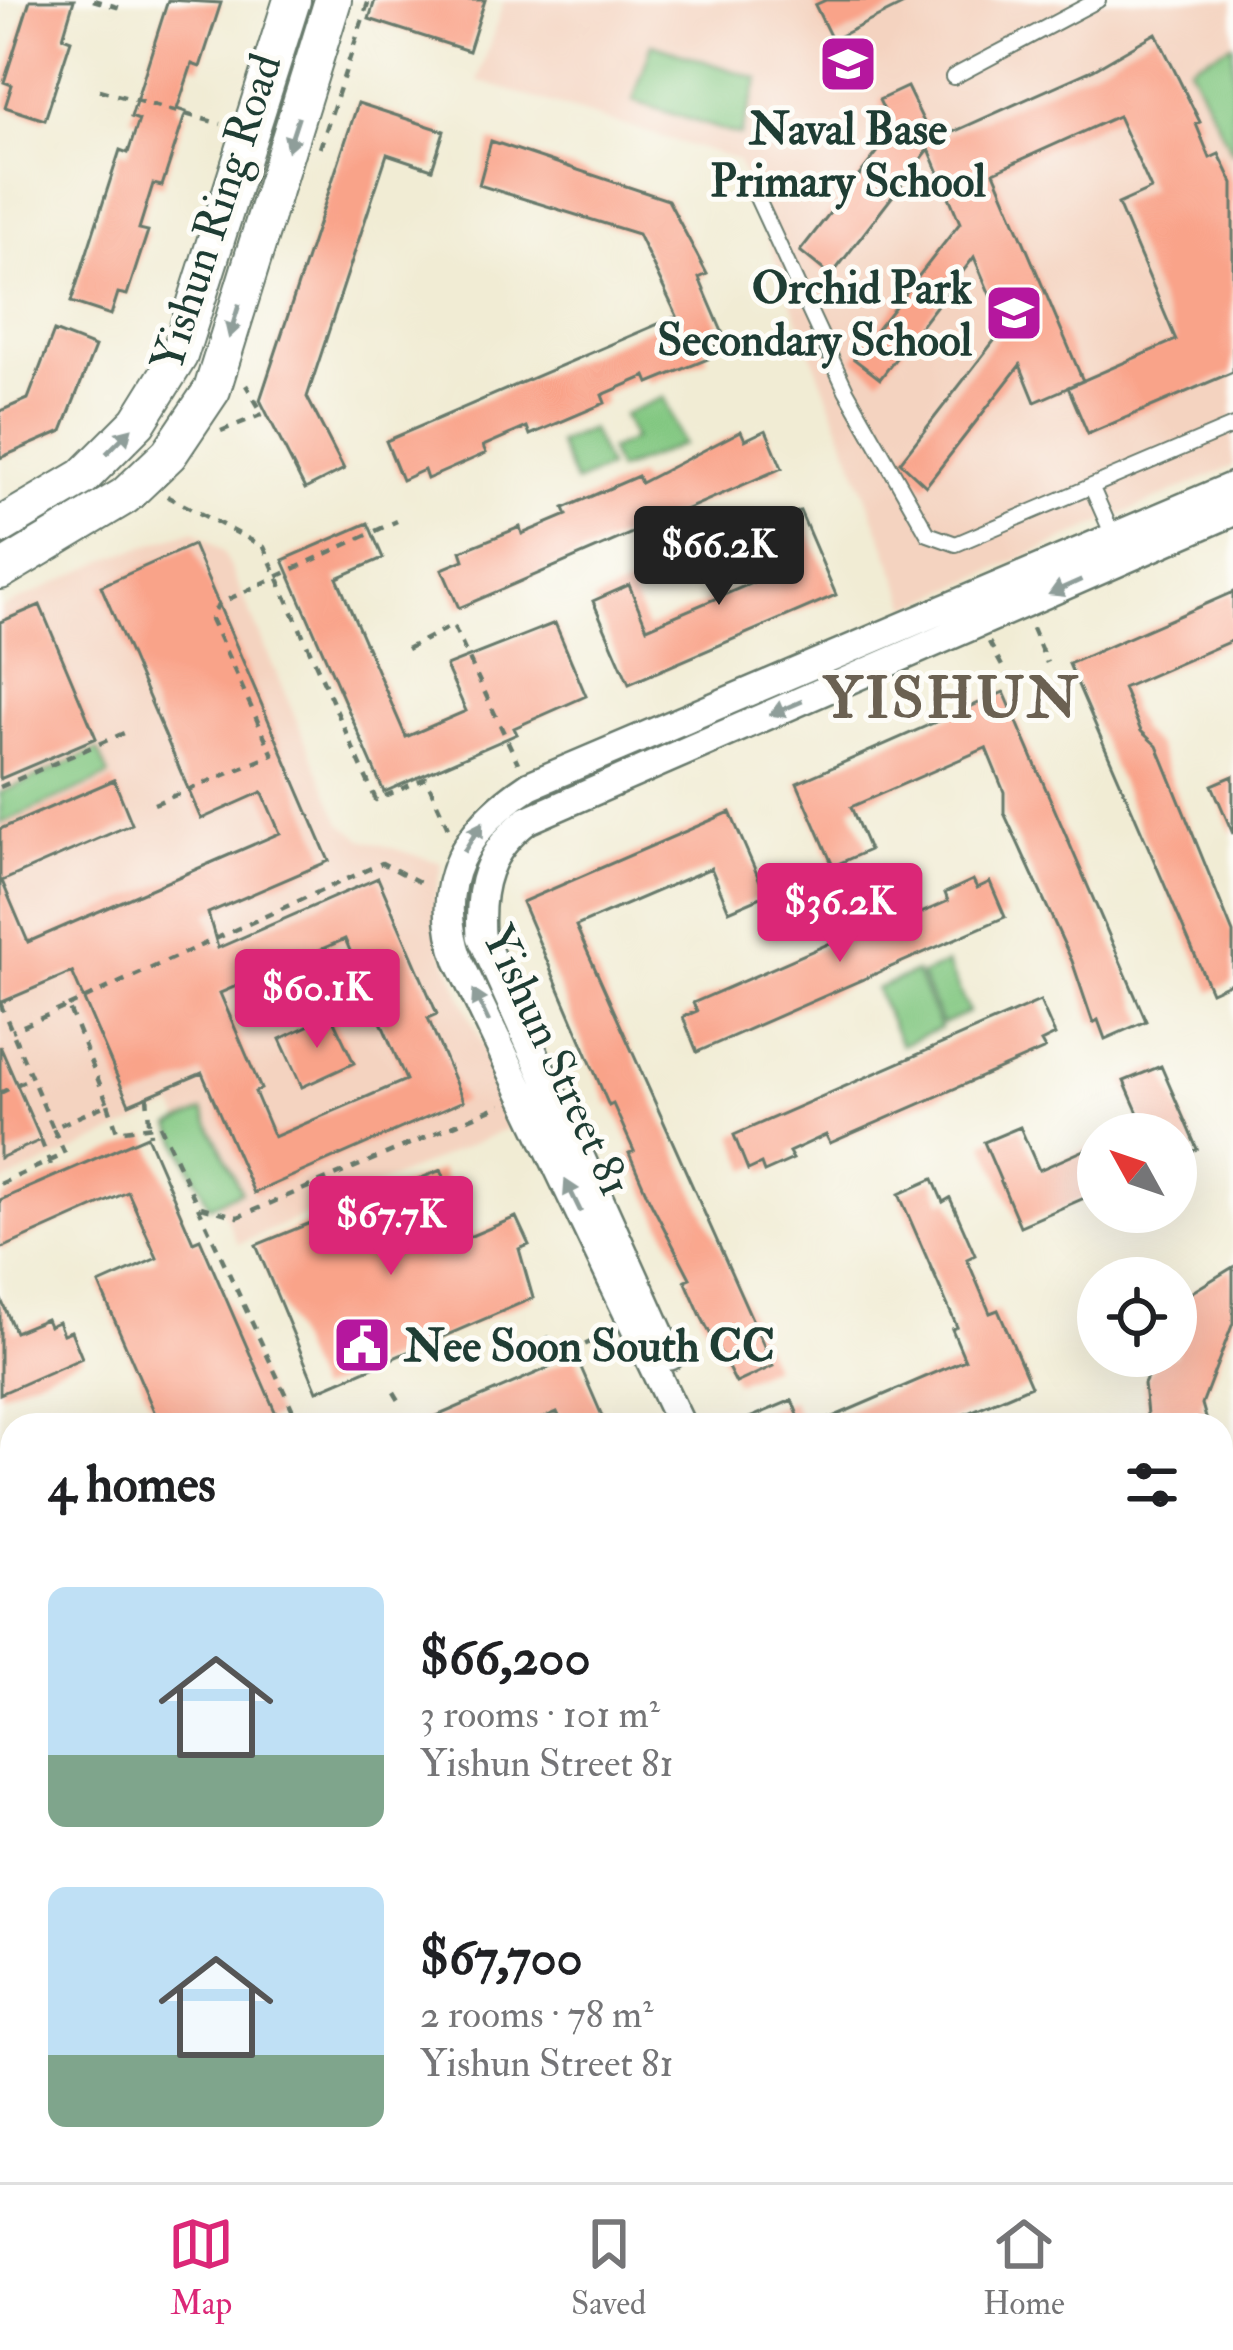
<!DOCTYPE html>
<meta charset="utf-8">
<style>
:root{--surface:#fff;--page:#f6f6f6;--text:#202124;--muted:#757577;--line:#e0e0e0;--accent:#db2777}
body{margin:0;font-family:"IM FELL Double Pica",serif;background:var(--page);color:var(--text);height:100vh;display:flex;flex-direction:column;font-size:45px;white-space:nowrap}
*{box-sizing:border-box;margin:0}
p{font-size:39px;color:var(--muted)}
.icon{flex:none;width:66px;height:66px;fill:none;stroke:currentColor;stroke-width:2;stroke-linecap:round;stroke-linejoin:round}
.map{position:relative;flex:1;overflow:hidden}
.sheet{position:absolute;left:0px;top:1413px;width:1233px;height:771px;display:flex;flex-direction:column;background:var(--surface);border-radius:36px 36px 0 0;box-shadow:0 12px 48px #0002}
.sheet>*{flex:none}
.needle{width:78px;rotate:310deg}
.fabs{position:absolute;left:1077px;top:1113px;display:grid;gap:24px}
.fabs a{display:grid;place-items:center;width:120px;height:120px;border-radius:50%;background:var(--surface);box-shadow:0 12px 48px #0002;font-size:60px}
.price{position:absolute;translate:-50% -102px;padding:0 27px;border-radius:12px;background:var(--accent);color:#fff;font-size:39px;line-height:78px;filter:drop-shadow(0 3px 6px #0008)}
.price::after{content:'';position:absolute;left:50%;top:72px;width:36px;height:27px;margin-left:-18px;background:inherit;clip-path:polygon(0 0,100% 0,50% 100%)}
.price.on{background:#222;color:#fff}
ul{padding:0;list-style:none}
li{display:flex;align-items:center;gap:36px;height:300px;padding:0 48px}
li span{display:grid;place-items:center;flex:none;width:336px;height:240px;border-radius:18px;color:#555}
li>.icon{margin-inline-start:auto}
span .icon{width:144px;height:144px;fill:#fffc;stroke-width:1}
li b{font-size:51px}
h2{display:flex;justify-content:space-between;align-items:center;height:144px;padding:0 48px;font-size:51px}
.tabs{display:flex;justify-content:space-around;align-items:center;height:168px;border-top:3px solid var(--line);background:var(--surface);font-size:33px;color:var(--muted)}
.tabs a{display:grid;justify-items:center;gap:6px}
.tabs .on{color:var(--accent)}
.map>svg:first-child{display:block}
</style>
<div class="map">
<svg width="1233" height="2182" viewBox="0 0 1233 2182">
<rect width="100%" height="100%" fill="#fdfcf7"/>
<filter id="ink" filterUnits="userSpaceOnUse"><feTurbulence type="fractalNoise" baseFrequency=".00833" numOctaves="2"/><feDisplacementMap in="SourceGraphic" scale="24" xChannelSelector="R" yChannelSelector="G"/><feConvolveMatrix kernelMatrix="1 2 1 2 8 2 1 2 1" color-interpolation-filters="sRGB"/></filter>
<filter id="wash" filterUnits="userSpaceOnUse"><feTurbulence type="fractalNoise" baseFrequency=".004" numOctaves="4" result="noise"/><feDisplacementMap in="SourceGraphic" scale="48" xChannelSelector="R" yChannelSelector="G"/><feGaussianBlur stdDeviation="2.7" result="paint"/><feColorMatrix in="noise" values="0 0 0 0 0 0 0 0 0 0 0 0 0 0 0 0 0 1.4 0 .05"/><feComposite in="paint" operator="in"/></filter>
<g filter="url(#wash)">
<rect width="100%" height="100%" fill="#f1ecd4"/>
<path fill="#f4d3c0" d="M504,0H1233V466L909,607L737,160L478,81Z
M195,530L224,553L341,823L362,839L442,863L435,899L440,945L516,1125L238,1244L174,1106L0,1184V609L112,557Z"/>
<path fill="#82c781" stroke="#50825a" stroke-width="3" d="M652,44L759,79L740,136L633,101Z
M1233,44V154L1189,66Z
M664,397L683,444L617,471L609,450L634,439L623,415Z
M591,429L608,468L575,483L558,443Z
M98,750L109,776L0,824V793Z
M947,964L969,1012L942,1024L921,975Z
M916,972L940,1028L901,1045L876,989Z
M203,1111L241,1191L209,1206L171,1126Z
M378,2172H606L610,2182H354Z"/>
<g id="blocks">
<path fill="#f9a389" fill-rule="evenodd" d="M30,0H74L63,37L71,40L45,120L5,107L12,85L4,82Z
M168,0L221,3L200,67L192,64L177,109L186,112L162,186L153,184L139,229L148,231L127,295L118,293L111,315L71,302L120,150L128,153L139,120L131,117Z
M375,0H485L469,51L369,19Z
M826,0H912L832,40L815,5Z
M1156,33L1200,122L1196,124L1210,158L1219,154L1233,183V372L1088,434L1068,387L1176,340L1118,204L1151,189L1118,116L994,172L1083,381L1035,402L1020,365L926,486L900,462L1004,328L974,257L880,379L854,359L960,223L929,149L831,276L800,251L894,131L879,100L907,87L933,141L1094,69Z
M358,103L444,131L432,169L387,154L307,397L344,469L305,489L260,400Z
M491,141L668,200L707,274L699,278L726,341L704,350L708,359L649,383L646,376L602,395L605,403L530,435L527,427L483,446L486,453L427,479L424,470L402,480L386,441L677,316L638,234L479,185Z
M54,331L95,347L62,431L0,458V411L28,399Z
M766,430L782,468L459,608L442,569L464,560L461,551L520,527L522,534L567,515L564,508L638,476L641,483L741,431L745,440Z
M800,511L836,595L629,684L593,601L629,585L647,628L782,570L764,527Z
M368,523L383,558L337,578L406,737L466,711L446,666L555,623L586,696L514,728L517,734L384,792L283,560Z
M193,545L329,861L208,913L218,948L378,878L437,1014L428,1018L463,1101L254,1193L202,1073L129,1104L72,972L0,1003V829L114,780L132,824L2,881L28,942L280,833L262,792L201,819L101,586ZM345,939L406,1080L274,1137L255,1092L261,1089L220,993Z
M1233,592V640L1123,688L1141,731L1157,746L1233,933V982L1211,992L1069,664Z
M40,605L96,738L0,779V622Z
M1004,692L1146,1021L1105,1039L1098,1020L1093,1023L1072,961L1004,813V792L986,748L851,807L869,850L833,866L797,783Z
M1233,776V834L1212,785Z
M730,812L766,895L729,911L711,868L576,926L773,1366L736,1383L702,1318L685,1280L690,1278L649,1199L629,1153L634,1151L613,1104L609,1106L522,902Z
M973,880L977,888L990,882L1005,917L697,1052L683,1017L697,1011L693,1003L908,909L912,917L948,901L945,893Z
M1040,1001L1055,1035L1041,1042L1045,1049L830,1143L826,1135L789,1152L793,1159L764,1172L761,1164L748,1170L734,1135Z
M331,1015L354,1063L302,1087L280,1039Z
M0,1046L41,1140L0,1158Z
M1161,1066L1197,1149L1176,1158V1134H1147L1124,1081Z
M1020,1127L1039,1170L1098,1144V1192L1020,1226L984,1142Z
M147,1136L193,1242L200,1239L277,1416L257,1425H160L99,1284L157,1258L128,1192L0,1249V1200Z
M441,1170L469,1237L516,1217L529,1245L519,1249L533,1298L317,1391L256,1245Z
M933,1179L943,1202L950,1198L975,1255L967,1259L990,1313L998,1310L1031,1386L940,1425H814L965,1360L952,1329L957,1327L899,1194Z
M1233,1267V1323L1202,1404L1208,1425H1148L1144,1384L1157,1356H1176V1313L1184,1297Z
M0,1297L15,1332L46,1319L49,1326L58,1322L63,1334L71,1331L82,1358L0,1394Z
M576,1356L606,1425H563L557,1412L527,1425H416Z
M792,1400L802,1425H733Z"/>
</g>
</g>
<g filter="url(#ink)">
<use href="#blocks" fill-opacity="0" stroke="#687a6c" stroke-width="3"/>
<g fill="none" stroke-linecap="round" stroke-linejoin="round">
<defs>
<path id="lane" d="M953,77L1098,0
M752,187L846,390L928,534L956,544L1233,426
M1092,488L1114,538
M652,2172L657,2182"/>
<path id="street" d="M670,1356L481,936C478,886 487,851 528,820L1233,512
M681,1425L459,961C431,883 466,827 530,785L1233,486
M1221,2058L1233,2063
M1221,2081L1233,2087"/>
<path id="secondary" d="M0,526L83,477L138,422L179,356L292,0
M0,571L125,496L169,454L212,390L333,0"/>
</defs>
<use href="#lane" stroke="#687a6c" stroke-width="18"/>
<use href="#street" stroke="#687a6c" stroke-width="32"/>
<use href="#secondary" stroke="#687a6c" stroke-width="40"/>
<path stroke="#687a6c" stroke-width="4.5" stroke-dasharray="9 9" stroke-linecap="butt" d="M93,0L124,9
M99,90L221,124
M320,148L369,0
M221,431L263,414L246,385
M167,496L264,547L376,800L426,778L449,830
M1032,628L1047,663
M989,642L1009,679
M407,649L453,625L518,763
M0,787L124,733
M154,804L273,755L211,619L218,604L397,521
M0,1003L53,1128L108,1104L68,1006L12,1031
M68,1006L382,863L427,886
M0,1093L32,1077
M147,1096L150,1135
M108,1104L117,1131L160,1125L295,1415
M41,1140L54,1173
M0,1184L65,1154L53,1128
M201,1207L238,1217L501,1105
M547,1336L557,1357L613,1332
M394,1392L400,1402
M1221,2025L1233,2029
M286,2182L311,2172
M1223,2182L1233,2146"/>
<use href="#lane" stroke="#fff" stroke-width="14"/>
<use href="#street" stroke="#fff" stroke-width="27"/>
<use href="#secondary" stroke="#fff" stroke-width="36"/>
</g>
<defs><path id="oneway-solid" d="M-6-.8H1V-3.2L6.5 0L1 3.2V.8H-6Z" transform="scale(3)"/></defs>
<g fill="#8f9e9a">
<use href="#oneway-solid" transform="translate(293 134) rotate(108)"/>
<use href="#oneway-solid" transform="translate(234 321) rotate(107)"/>
<use href="#oneway-solid" transform="translate(119 441) rotate(-45)"/>
<use href="#oneway-solid" transform="translate(1065 587) rotate(156)"/>
<use href="#oneway-solid" transform="translate(786 708) rotate(157)"/>
<use href="#oneway-solid" transform="translate(473 837) rotate(-58)"/>
<use href="#oneway-solid" transform="translate(481 1006) rotate(-116)"/>
<use href="#oneway-solid" transform="translate(573 1196) rotate(-116)"/>
</g>
</g>
<defs>
<symbol id="school-square" viewBox="-11 -11 22 22"><rect x="-9" y="-9" width="18" height="18" rx="4" fill="#b5179e" stroke="#fdfcf7"/><path d="M0-5L7-2L0 1L-7-2ZM-4 1L0 2.5L4 1V4Q0 6-4 4Z" fill="#fff"/></symbol>
<symbol id="civic-square" viewBox="-11 -11 22 22"><rect x="-9" y="-9" width="18" height="18" rx="4" fill="#b5179e" stroke="#fdfcf7"/><path d="M-.6-6.5H3V-4.5H.6V-3L4-1V1h2V6H-6V1h2V-1L-.6-3ZM-1.2 2.5V6h2.4V2.5Z" fill="#fff"/></symbol>
</defs>
<g fill-rule="evenodd">
<use href="#school-square" x="815" y="31" width="66" height="66"/>
<use href="#school-square" x="981" y="280" width="66" height="66"/>
<use href="#civic-square" x="329" y="1312" width="66" height="66"/>
</g>
<g text-anchor="middle" stroke-width="10" stroke-linejoin="round" paint-order="stroke">
<g font-size="45" font-weight="bold" fill="#1f3d34" stroke="#fdfcf7">
<text x="848" y="144">Naval Base<tspan x="848" dy="52">Primary School</tspan></text>
<text x="972" y="303" text-anchor="end">Orchid Park<tspan x="972" dy="52">Secondary School</tspan></text>
<text x="404" y="1361" text-anchor="start">Nee Soon South CC</text>
</g>
<g font-size="45" fill="#1f3d34" stroke="#fdfcf7">
<text transform="translate(215 212) rotate(-72)" y="16">Yishun Ring Road</text>
<text transform="translate(558 1060) rotate(65)" y="16">Yishun Street 81</text>
</g>
<g font-size="57" font-weight="bold" letter-spacing="3" fill="#6b6152" stroke="#fdfcf7">
<text x="952" y="717">YISHUN</text>
</g>
</g>
</svg>
<div class="fabs">
<a><svg class="needle" viewBox="-14 -14 28 28"><path d="M0-13l5 13h-10z" fill="#e53935"/><path d="M0 13l5-13h-10z" fill="#757577"/></svg></a>
<a><svg class="icon" aria-label="locate" viewBox="0 0 24 24"><circle cx="12" cy="12" r="6"/><path d="M12 2v4M12 18v4M2 12h4M18 12h4"/></svg></a>
</div>
<b class="price on" style="left:719px;top:608px">$66.2K</b>
<b class="price" style="left:840px;top:965px">$36.2K</b>
<b class="price" style="left:317px;top:1051px">$60.1K</b>
<b class="price" style="left:391px;top:1278px">$67.7K</b>
<section class="sheet">
<h2>4 homes<svg class="icon" aria-label="filters" viewBox="0 0 24 24"><path d="M4 7h16M4 17h16"/><circle cx="9" cy="7" r="2"/><circle cx="15" cy="17" r="2"/></svg></h2>
<ul>
<li><span style="background:linear-gradient(#bfe0f5 70%,#7fa58c 0)"><svg class="icon" aria-label="home" viewBox="0 0 24 24"><path d="M3 11l9-7 9 7M6 9v11h12V9"/></svg></span><div><b>$66,200</b><p>3 rooms · 101 m²</p><p>Yishun Street 81</p></div></li>
<li><span style="background:linear-gradient(#bfe0f5 70%,#7fa58c 0)"><svg class="icon" aria-label="home" viewBox="0 0 24 24"><path d="M3 11l9-7 9 7M6 9v11h12V9"/></svg></span><div><b>$67,700</b><p>2 rooms · 78 m²</p><p>Yishun Street 81</p></div></li>
</ul>
</section>
</div>
<nav class="tabs">
<a class="on"><svg class="icon" aria-label="map" viewBox="0 0 24 24"><path d="M3 6l6-2 6 2 6-2v14l-6 2-6-2-6 2zM9 4v14M15 6v14"/></svg>Map</a>
<a><svg class="icon" aria-label="saved" viewBox="0 0 24 24"><path d="M7 4h10v16l-5-4-5 4z"/></svg>Saved</a>
<a><svg class="icon" aria-label="home" viewBox="0 0 24 24"><path d="M3 11l9-7 9 7M6 9v11h12V9"/></svg>Home</a>
</nav>
